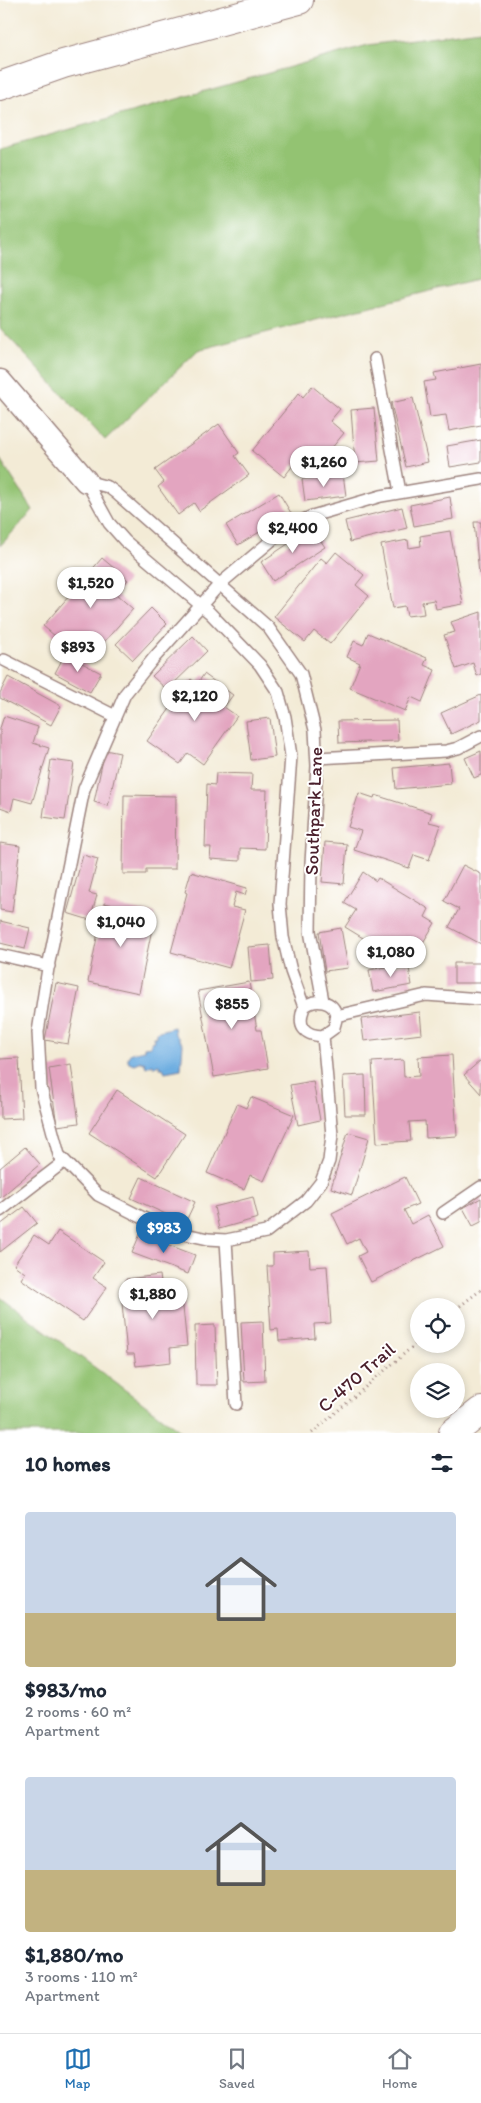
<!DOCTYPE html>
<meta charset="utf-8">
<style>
:root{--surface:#fff;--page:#f6f6f7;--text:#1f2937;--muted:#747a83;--line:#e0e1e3;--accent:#1f6fb2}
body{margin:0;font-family:Itim,sans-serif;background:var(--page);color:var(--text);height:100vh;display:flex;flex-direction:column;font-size:19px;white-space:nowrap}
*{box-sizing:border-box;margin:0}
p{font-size:16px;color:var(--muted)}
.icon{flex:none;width:28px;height:28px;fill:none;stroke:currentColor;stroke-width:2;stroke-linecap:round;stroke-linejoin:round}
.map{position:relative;height:1433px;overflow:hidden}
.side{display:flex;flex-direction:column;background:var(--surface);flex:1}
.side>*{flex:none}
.controls{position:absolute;left:410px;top:1298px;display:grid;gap:10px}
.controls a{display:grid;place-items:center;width:55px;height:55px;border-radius:50%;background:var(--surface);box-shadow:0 2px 8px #0003;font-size:25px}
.price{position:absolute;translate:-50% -42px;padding:0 11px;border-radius:18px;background:#fff;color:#222;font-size:16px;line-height:32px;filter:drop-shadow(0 1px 2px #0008)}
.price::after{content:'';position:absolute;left:50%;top:30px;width:15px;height:11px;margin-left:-8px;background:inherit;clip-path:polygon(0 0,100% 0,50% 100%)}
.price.current{background:var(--accent);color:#fff}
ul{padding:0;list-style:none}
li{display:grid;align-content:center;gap:10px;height:265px;padding:0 25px}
li span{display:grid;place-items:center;height:155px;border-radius:5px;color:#555}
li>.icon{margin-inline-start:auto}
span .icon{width:90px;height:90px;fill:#fffc;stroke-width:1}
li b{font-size:21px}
h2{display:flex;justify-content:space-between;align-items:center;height:60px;padding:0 25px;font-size:21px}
.tab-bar{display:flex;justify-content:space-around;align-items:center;height:70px;border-top:1px solid var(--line);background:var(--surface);font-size:14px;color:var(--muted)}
.tab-bar a{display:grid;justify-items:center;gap:2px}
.tab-bar .current{color:var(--accent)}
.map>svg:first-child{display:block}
</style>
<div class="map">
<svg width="481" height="1433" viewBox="0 0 481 1433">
<rect width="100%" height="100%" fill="#fff"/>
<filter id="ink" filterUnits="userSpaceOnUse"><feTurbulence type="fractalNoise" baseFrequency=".02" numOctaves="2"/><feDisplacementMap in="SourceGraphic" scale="10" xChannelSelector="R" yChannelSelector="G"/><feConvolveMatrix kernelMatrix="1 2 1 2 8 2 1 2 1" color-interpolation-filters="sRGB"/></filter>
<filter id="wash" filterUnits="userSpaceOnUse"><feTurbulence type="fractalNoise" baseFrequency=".0096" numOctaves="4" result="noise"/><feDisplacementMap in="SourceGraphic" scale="20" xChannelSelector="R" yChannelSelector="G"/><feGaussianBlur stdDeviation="1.12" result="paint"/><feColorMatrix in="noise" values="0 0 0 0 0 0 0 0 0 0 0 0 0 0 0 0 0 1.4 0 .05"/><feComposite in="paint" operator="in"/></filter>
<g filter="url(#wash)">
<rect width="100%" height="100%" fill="#f3ebd6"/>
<path fill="#93c372" stroke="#6e714e" d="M481,30V278L198,350L105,440L0,328V149L368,45Z
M0,459L33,510L0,546Z
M0,1297L183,1433H0Z"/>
<path fill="#6eaee1" stroke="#5c6686" d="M174,1027L175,1034L183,1044L181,1069L165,1072L163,1068H160L159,1065L154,1067L153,1064L146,1067L144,1062L141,1063V1061L134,1064L128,1062V1057L131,1053L144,1050V1047L151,1046V1042L154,1041L153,1037H156V1032Z"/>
<g id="blocks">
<path fill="#e3a5c0" d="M481,364V425L449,431L446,415L430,417L424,382L436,380L434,373Z
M312,386L340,409L330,421L344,433L309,476L294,464L284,477L252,451L299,393L303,397Z
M413,398L428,462L406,467L391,403Z
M374,408L379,461L355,463L351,410Z
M219,424L239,453L235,456L249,475L199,511L194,503L178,515L158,487L164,482L155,470Z
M481,440V462L450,467L447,446Z
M343,474L346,496L305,501L302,479Z
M279,493L291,513L238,545L226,525Z
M450,497L453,519L414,526L410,505Z
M402,507L407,528L350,542L345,521Z
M474,522H481V573L479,574Z
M312,528L325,547L273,581L261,562Z
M450,531L463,604L436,609L434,600L422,602L424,614L407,616L405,606L393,608L381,545L408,540L409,548L421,546L420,536Z
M336,552L364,575L356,585L369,596L330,644L314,631L305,642L274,617L321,558L327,563Z
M102,558L128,580L116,594L133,609L97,650L84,639L73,651L43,626Z
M151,608L167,624L133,660L116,644Z
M481,612V674L477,676L473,663L456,669L444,635L455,632L451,622Z
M368,633L427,658L424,665L435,670L422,702L411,697L405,711L350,688L360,663L347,657L354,641L363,645Z
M193,636L207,651L167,690L152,676Z
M65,654L101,673L90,692L55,673Z
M204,674L233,695L224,707L237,716L203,764L188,753L180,764L147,741L191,679L197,684Z
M8,677L61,706L51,725L0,698V693Z
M481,695V720L451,734L441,713Z
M4,716L38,727L33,743L49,748L32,803L14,798L11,811L0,807V728Z
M270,718L275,757L251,760L246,721Z
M397,720L398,741L339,743L338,721Z
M105,750L120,753L108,806L94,802Z
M481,751V775L474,778L465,758Z
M51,760L74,763L65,820L43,817Z
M449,763L451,784L396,789L394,768Z
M216,773L252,774L251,790H267L265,849L240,848V861L210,859L211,847H205L207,784L215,785Z
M359,793L374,798L375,795L432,813L429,822L441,825L429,860L414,855L409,868L354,850L361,831L348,827Z
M124,795L176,796L175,869H146V874H123Z
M325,842L347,844L344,884L322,882Z
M0,843L20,846L12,912L0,910Z
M83,855L98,859L89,893L97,895L90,920L67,913Z
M463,865L481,874V944L449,927L459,909L444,901Z
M191,872L247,888L245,895L236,892L232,907L245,910L229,968L171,952L187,893L185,892Z
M363,872L376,881L378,878L429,909L425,917L435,923L416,954L402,945L394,957L345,927L356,910L344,903Z
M104,903L155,914L139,993L88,982Z
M0,921L30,928L25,949L0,943Z
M341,928L348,968L325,971L319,932Z
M270,945L273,980L251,982L248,947Z
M408,963L412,985L373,992L369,970Z
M454,963H481V983H454Z
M249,982L257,1030H261L268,1068L214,1077L198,991Z
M56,983L79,988L68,1044L45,1040Z
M420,1012L422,1034L364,1041L361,1019Z
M452,1055L457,1136L426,1138L425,1121L409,1122L411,1141L377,1143L372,1062L403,1060L404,1077L419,1076L418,1057Z
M19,1058L22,1118L1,1119L0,1059Z
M481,1060V1094L464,1075Z
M71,1064L79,1123L57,1126L49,1068Z
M365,1075L366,1115H345L343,1076Z
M313,1081L320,1120L298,1125L290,1085Z
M117,1090L185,1134L157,1177L89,1133Z
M251,1097L294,1115L264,1181L250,1175L244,1189L207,1173L237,1104L246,1108Z
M348,1132L369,1138L352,1195L331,1188Z
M25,1147L40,1164L0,1198V1168Z
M141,1177L195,1202L185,1223L131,1198Z
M405,1177L418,1204L404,1210L411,1224L428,1215L444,1246L371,1282L358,1256L366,1252L359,1238L347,1244L332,1213Z
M253,1197L258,1218L219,1229L214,1207Z
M481,1198V1222L473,1226L463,1208Z
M24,1207L37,1223L0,1252V1225Z
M58,1231L104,1262L93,1278L107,1287L83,1321L21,1279L25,1273L14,1265L34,1235L49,1245Z
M140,1234L195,1255L188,1274L132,1253Z
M309,1251L310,1267L327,1266L331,1323L314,1324L315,1338L279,1341L278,1329L271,1330L267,1266H273V1253Z
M160,1275L162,1290L181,1288L187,1346L170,1348L171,1362L136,1366L134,1354H127L121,1293H127L126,1279Z
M263,1321L265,1381L244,1382L241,1322Z
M215,1325L217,1385H196L195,1326Z"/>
</g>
</g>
<g filter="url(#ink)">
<use href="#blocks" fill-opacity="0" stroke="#9e8580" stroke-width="1"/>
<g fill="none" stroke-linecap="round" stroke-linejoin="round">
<defs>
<path id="lane" d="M375,359L400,492
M86,481L109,523L125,541L210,613L260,665L278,692L285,717L291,756L280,904L283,937L291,971L304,1007C297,1026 303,1035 323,1036L334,1028C334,1025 337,1020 336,1016C335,1000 314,998 304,1007
M86,481L108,487L116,493L268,627L301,674L315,730L317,766L311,863L310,931L323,1001
M4,660L115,716
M317,758L446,751L458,748L481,736
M0,955L49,966
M336,1016L426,995L481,999
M323,1036L332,1135L329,1161L321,1182L306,1201L266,1232L226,1240L208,1239L167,1230L98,1195L59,1155L41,1088L38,1032L49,962L84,789L125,694L153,659L220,584L285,529L312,516L381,496L481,479
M0,1211L65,1161
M443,1213L481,1187
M226,1240L236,1404"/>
<path id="street" d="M0,381L86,481"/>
<path id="secondary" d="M0,86L63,64L299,0"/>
<path id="highway" d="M453,1433L481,1411"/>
</defs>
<use href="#lane" stroke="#9e8580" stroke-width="14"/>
<use href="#street" stroke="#9e8580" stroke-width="25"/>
<use href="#secondary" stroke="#9e8580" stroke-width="30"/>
<use href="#highway" stroke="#9e8580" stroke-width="30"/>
<path stroke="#9e8580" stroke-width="3" stroke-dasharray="1 4" stroke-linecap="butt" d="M456,1309L481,1290
M312,1433L419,1341"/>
<use href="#lane" stroke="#fff" stroke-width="11"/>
<use href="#street" stroke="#fff" stroke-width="22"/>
<use href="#secondary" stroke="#fff" stroke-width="28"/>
<use href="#highway" stroke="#fff" stroke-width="28"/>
</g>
</g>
<g text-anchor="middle" stroke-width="4" stroke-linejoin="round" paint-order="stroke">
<g font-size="19" fill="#4a1f2b" stroke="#fff">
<text transform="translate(313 811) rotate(-88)" y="7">Southpark Lane</text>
<text transform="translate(356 1377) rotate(-41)" y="7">C-470 Trail</text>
</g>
</g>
</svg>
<div class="controls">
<a><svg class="icon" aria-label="locate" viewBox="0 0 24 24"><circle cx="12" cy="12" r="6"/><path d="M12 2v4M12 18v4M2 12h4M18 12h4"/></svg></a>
<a><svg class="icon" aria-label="layers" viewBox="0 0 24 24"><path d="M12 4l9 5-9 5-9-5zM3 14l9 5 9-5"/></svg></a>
</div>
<b class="price" style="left:324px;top:488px">$1,260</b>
<b class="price" style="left:293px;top:554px">$2,400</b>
<b class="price" style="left:91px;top:609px">$1,520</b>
<b class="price" style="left:78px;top:673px">$893</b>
<b class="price" style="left:195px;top:722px">$2,120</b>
<b class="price" style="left:121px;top:948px">$1,040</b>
<b class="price" style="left:391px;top:978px">$1,080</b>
<b class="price" style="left:232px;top:1030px">$855</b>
<b class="price current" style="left:164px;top:1254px">$983</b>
<b class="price" style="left:153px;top:1320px">$1,880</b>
</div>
<section class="side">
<h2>10 homes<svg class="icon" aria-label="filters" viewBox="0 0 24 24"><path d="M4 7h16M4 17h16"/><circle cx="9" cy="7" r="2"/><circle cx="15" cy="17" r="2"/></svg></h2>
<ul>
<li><span style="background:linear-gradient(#c9d6e8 65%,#c2b280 0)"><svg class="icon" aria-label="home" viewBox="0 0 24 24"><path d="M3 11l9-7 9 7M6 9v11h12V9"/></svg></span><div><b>$983/mo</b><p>2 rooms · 60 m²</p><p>Apartment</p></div></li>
<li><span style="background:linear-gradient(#c9d6e8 60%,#c2b280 0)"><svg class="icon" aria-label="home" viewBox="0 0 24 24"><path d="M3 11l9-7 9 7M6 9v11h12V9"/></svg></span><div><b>$1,880/mo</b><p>3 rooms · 110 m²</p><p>Apartment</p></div></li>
</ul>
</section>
<nav class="tab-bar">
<a class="current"><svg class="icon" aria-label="map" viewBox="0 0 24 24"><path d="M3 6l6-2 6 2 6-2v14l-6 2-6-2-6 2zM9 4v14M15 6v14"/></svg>Map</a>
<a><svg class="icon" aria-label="saved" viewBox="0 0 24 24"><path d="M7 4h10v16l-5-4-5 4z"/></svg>Saved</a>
<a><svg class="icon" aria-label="home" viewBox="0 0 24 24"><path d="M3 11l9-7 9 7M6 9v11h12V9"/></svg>Home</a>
</nav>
